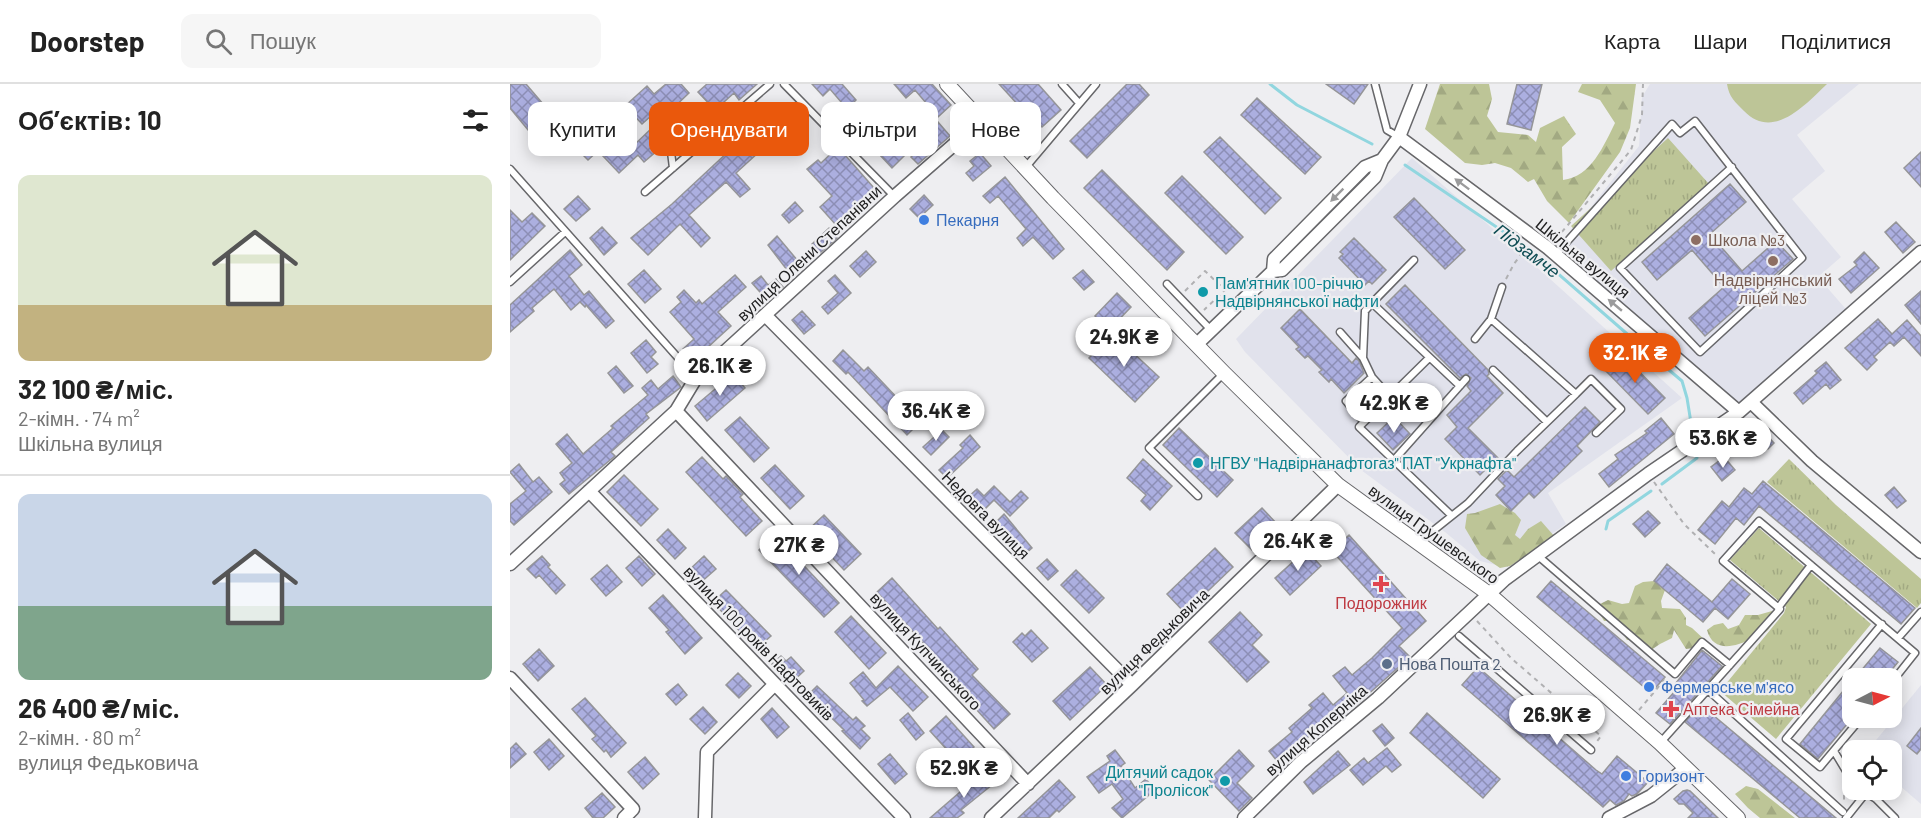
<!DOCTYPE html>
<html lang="uk">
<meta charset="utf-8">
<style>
:root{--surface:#fff;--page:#f6f6f6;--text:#222;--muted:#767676;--line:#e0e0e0;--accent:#ea580c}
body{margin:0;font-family:Barlow,sans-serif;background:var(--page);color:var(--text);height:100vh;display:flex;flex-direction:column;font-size:22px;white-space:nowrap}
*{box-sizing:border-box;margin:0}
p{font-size:20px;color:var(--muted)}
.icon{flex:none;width:33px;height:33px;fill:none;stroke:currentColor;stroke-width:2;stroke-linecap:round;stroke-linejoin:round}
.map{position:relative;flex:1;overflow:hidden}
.panel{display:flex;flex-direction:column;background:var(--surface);width:510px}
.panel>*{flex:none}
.hud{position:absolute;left:18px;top:18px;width:570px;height:54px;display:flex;gap:12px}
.needle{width:39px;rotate:84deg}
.fabs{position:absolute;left:1332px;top:584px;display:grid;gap:12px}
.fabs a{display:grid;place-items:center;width:60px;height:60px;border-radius:12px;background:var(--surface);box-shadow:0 3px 15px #0003;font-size:30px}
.price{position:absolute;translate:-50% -51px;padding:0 14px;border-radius:21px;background:#fff;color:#222;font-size:20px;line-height:39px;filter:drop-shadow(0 2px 3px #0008)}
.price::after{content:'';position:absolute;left:50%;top:36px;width:18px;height:14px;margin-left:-9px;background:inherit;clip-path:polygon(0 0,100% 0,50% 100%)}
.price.on{background:var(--accent);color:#fff}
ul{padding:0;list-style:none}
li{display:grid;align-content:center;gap:12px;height:318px;padding:0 18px}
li+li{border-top:2px solid var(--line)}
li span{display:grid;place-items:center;height:186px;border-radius:12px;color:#555}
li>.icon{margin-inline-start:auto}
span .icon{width:108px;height:108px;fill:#fffc;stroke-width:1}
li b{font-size:26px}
h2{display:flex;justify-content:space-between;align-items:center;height:72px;padding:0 18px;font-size:26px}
.chip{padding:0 21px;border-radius:12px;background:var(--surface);box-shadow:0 3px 15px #0003;font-size:21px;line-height:54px}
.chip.on{background:var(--accent);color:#fff}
header{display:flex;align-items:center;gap:36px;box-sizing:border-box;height:84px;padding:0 30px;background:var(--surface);border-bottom:2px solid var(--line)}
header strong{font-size:28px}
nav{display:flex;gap:33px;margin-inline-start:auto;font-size:21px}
.search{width:420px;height:54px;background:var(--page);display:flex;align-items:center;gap:15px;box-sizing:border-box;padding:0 21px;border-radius:12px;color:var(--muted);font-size:22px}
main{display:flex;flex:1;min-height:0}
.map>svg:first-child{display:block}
</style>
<header>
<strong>Doorstep</strong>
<div class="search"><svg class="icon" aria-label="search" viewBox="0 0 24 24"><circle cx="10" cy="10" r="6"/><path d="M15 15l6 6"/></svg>Пошук</div>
<nav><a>Карта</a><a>Шари</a><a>Поділитися</a></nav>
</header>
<main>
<section class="panel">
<h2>Об’єктів: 10<svg class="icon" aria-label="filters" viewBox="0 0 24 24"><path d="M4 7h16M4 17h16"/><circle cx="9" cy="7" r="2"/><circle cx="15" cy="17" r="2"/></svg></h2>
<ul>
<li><span style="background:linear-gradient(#dfe7d0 70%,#c2b280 0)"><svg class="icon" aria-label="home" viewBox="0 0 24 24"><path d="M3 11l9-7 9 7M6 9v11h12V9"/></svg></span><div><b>32 100 ₴/міс.</b><p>2-кімн. · 74 m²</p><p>Шкільна вулиця</p></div></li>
<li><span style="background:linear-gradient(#c9d6e8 60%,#7fa58c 0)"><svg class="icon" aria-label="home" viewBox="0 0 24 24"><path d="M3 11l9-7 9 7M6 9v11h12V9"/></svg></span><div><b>26 400 ₴/міс.</b><p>2-кімн. · 80 m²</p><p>вулиця Федьковича</p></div></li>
</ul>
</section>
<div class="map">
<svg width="1411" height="734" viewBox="0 0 1411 734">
<defs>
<pattern id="grass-tufts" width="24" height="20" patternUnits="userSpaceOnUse" patternTransform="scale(1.5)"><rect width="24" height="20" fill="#bdc597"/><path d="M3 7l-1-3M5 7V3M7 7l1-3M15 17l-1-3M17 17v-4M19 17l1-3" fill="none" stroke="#a2a982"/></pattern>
<pattern id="forest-firs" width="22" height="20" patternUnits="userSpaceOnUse" patternTransform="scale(1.5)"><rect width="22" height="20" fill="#bdc597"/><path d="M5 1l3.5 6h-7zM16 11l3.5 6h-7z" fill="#a2a982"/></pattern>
<pattern id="building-cross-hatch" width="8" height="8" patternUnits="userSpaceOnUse" patternTransform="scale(1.5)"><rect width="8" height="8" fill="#acafe0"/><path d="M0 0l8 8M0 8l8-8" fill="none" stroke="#8c8eb5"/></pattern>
</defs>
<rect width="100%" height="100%" fill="#eeeef1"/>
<path fill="#e1e2ec" d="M1140,0H1349L1287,51L1315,87L1282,115L1331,173L1308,193L1341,231L1229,325L1048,165L1129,62L1132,13Z
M902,74L1039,194L1172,314L1038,409L1056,440L1004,476L986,481L970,477L935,448L851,386L735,268L726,255Z
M1411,601V720L1382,695V666H1358Z"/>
<path fill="url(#grass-tufts)" d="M1158,54L1199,100L1101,187L1061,142Z
M1279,375L1326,421L1411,495V519L1407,524L1257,398Z
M1249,444L1361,540L1266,655L1210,607L1274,529L1276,523L1220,476Z"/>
<path fill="url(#forest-firs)" d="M930,0H979L982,15L977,32L988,48L1018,51L1026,58L1030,44L1054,32L1066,50L1052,63L1053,96C1081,93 1094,61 1105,39L1090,16L1068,8L1072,0H1126L1120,44L1110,68L1059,139L1037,117L1024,95L1018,98L1001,84L985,79L972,81L955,79L915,45Z
M990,420L1005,429L1011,436L1005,451L1010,455L1018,445L1031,437L1045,453L1000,482L990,484L971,471L955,444L957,430L965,429Z
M1144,497L1155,506L1151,517L1152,524L1170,525L1176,534V541L1182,544L1196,557L1191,563L1176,565L1164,546L1162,554L1150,560L1141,566L1127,556H1117L1105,537H1094L1090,530L1088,521L1098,516L1112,520L1119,519L1125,502L1133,498Z
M1262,527L1267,534C1264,538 1261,542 1258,546C1254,550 1247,552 1241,555C1225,563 1203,569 1197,546L1204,541L1213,539L1218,545L1229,541L1235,531H1248Z
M1236,702L1248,705L1285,734H1250L1238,724L1225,710Z"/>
<path fill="#bdc597" d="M1217,0H1317C1295,21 1263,57 1234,27C1225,18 1219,13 1217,0Z"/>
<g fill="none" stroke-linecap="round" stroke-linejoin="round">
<path stroke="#91d6df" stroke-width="3" d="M760,0L787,21L862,60
M895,81L1022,167L1131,262
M1159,286L1172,297L1177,314L1182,345
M1152,400L1187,374
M1096,445L1098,437L1141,407"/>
</g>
<path fill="url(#building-cross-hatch)" stroke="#959598" stroke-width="1.5" d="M0,0H16L45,34L23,52L0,24Z
M156,0H171L179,9L157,30L151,23L132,40L115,22L137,2L144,10Z
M197,0H247L229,16L224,9L205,26L188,8Z
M302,0H332L346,16L337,25L320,5L313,12Z
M384,0H422L441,21L428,33L405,6L396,14Z
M489,0H528L551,26L532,43L513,21L510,23Z
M617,0H629L639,11L577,74L560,57Z
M816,0H858L844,20Z
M1007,0H1032L1021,46L997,40Z
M747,14L811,73L795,90L731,31Z
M428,38L440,52L408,80L401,73L415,60L410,54Z
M144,42L154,54L155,60L134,78L128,71L109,89L93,72L115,53L123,62Z
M235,52L249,68L226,89L240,105L230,113L216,98L179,131L200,154L191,163L170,140L138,171L121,154L162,120Z
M710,53L771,114L755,130L694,68Z
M82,55L90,65L78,76L69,67Z
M381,59L394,72L382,84L369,70Z
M328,63L364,104L326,141L310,123L322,112L297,85L308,76L311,79Z
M1411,68V103L1394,84Z
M470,69L481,82L463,97L456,89L464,82L460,77Z
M592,86L674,168L657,186L574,104Z
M672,92L733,153L716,170L655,109Z
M495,93L554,165L543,175L523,153L513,162L507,154L516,145L488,112L480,119L473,112Z
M1220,100L1236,118L1200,150L1232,187L1266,157L1283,175L1195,252L1179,234L1214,203L1182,166L1147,196L1132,178Z
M414,111L423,121L409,134L400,125Z
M68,112L80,125L66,137L54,125Z
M904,114L955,166L935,185L884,133Z
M285,118L293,127L279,139L272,131Z
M0,126L12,138L22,129L35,142L0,176Z
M1386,138L1405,158L1393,169L1375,148Z
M92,143L107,159L94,171L80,154Z
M319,144L327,154L310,169L302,160Z
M267,152L288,177L277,186L258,161Z
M844,154L876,186L862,200L859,197L855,201L829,174L833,170L830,168Z
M60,166L72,181L59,192L74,211L79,207L104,237L96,244L76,221L75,223L70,218L61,226L44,205L22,224L24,227L0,248V221Z
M356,167L366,178L350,193L340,182Z
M1354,168L1369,184L1341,209L1329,195L1347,181L1344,178Z
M134,186L151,205L135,219L118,200Z
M573,186L584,198L574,206L563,194Z
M225,191L236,203L208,228L221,242L197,264L202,268L188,281L173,265L184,255L160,228L171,218L167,213L174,206L186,219L189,216L192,220Z
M325,191L341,209L318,230L312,223L328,209L318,197Z
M251,192L258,201L266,195L273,203L258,217L242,199Z
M895,201L978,286L979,290L977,292L993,309L958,344L988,374L987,375L989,378L981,387L977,384L970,391L935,355L947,343L937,331L961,307L957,302L961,294L956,290L950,294L876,220Z
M1411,207V240L1395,221Z
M607,209L621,223L599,246L585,232Z
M790,225L842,279L846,274L849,277L854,289L834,309L821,295L819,298L809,288L812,286L798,272L795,274L786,265L789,263L771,244Z
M292,227L305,241L294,250L282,236Z
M1368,235L1382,250L1397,236L1411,252V272L1394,253L1384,262L1380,258L1364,273L1367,276L1357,286L1335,264Z
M603,250L649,293L625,318L579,274Z
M136,256L146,268L141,273L148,280L137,289L121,269Z
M333,266L354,287L358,283L410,338L397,351L338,288L336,290L323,277Z
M1112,270L1155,314L1138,330L1095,286Z
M1316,278L1331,296L1320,305L1316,300L1293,320L1284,309L1307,289L1305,287Z
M106,282L123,302L114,309L98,289Z
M223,290L235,304L197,337L185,322Z
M163,292L171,303L136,330L139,334L101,368L105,372L59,410L50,400L55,396L50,389L62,379L46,360L57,350L73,370L103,344L101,342L138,311L132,304L141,296L148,305Z
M1075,323L1090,338L1067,362L1072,367L1024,414L1019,409L1001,427L986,411L995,402L988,395L997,386L1004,393Z
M230,333L259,364L244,378L215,346Z
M884,333L900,350L883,366L867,349Z
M1151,334L1164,350L1099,403L1089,390L1108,375L1105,371L1137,349L1135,347Z
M1244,338L1264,359L1258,365L1253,359L1248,364L1242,358L1237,362L1229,353Z
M669,344L723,396L707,413L653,361Z
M432,346L439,353L421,371L413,363Z
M460,351L470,363L437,394L429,386L453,364L450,361Z
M192,373L213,395L216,392L233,410L230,413L252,437L236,452L176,388Z
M1214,373L1225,386L1212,397L1201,383Z
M633,375L662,402L640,426L631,417L636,411L617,394Z
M9,380L23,398L29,393L42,408L4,441L0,437V420L16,407L0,388Z
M265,381L294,412L280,425L251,394Z
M114,391L148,425L131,442L97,408Z
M1253,397L1405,524L1391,540L1249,422L1234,441L1226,434L1205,460L1188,446L1212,417L1219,423L1234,404L1242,410Z
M484,402L500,418L511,407L518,414L500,432L484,416L471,429L458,413L467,405L474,412Z
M1384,403L1396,417L1387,424L1375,411Z
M752,424L768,441L742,466L725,449Z
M1138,427L1150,439L1135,453L1123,440Z
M494,430L522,464L511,474L481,443Z
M314,431L351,470L334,486L297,447Z
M158,445L176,464L165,475L147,456Z
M265,451L329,519L314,533L249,466Z
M839,451L916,537L889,562L900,573L845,622L842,618L783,665L786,669L771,682L759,667L782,648L779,644L802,624L799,621L813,609L823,621L837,609L823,592L835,583L842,591L862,574L892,544L822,467Z
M705,464L723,483L675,529L657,510Z
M796,466L811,482L780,511L765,494Z
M32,472L40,481L38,483L55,501L46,510L29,491L26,494L17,485Z
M129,472L145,490L132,502L116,484Z
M194,472L206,485L189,500L178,487Z
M537,475L548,487L538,496L527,484Z
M1157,480L1202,518L1222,495L1240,510L1218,535L1205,524L1193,538L1144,497Z
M97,481L112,498L96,512L81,495Z
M566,486L594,514L579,529L551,501Z
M382,494L428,545L430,543L468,585L462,591L500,630L484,645L457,615L461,612L367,508Z
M1041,497L1155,593L1141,609L1027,513Z
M216,506L261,552L246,565L203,518Z
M153,511L192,554L175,570L156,548L159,546L139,524Z
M730,528L752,551L742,561L759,578L737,598L699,558Z
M341,532L376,569L359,585L325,548Z
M521,546L538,564L522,578L503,558L512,549L515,552Z
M1370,564L1388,578L1375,594H1345Z
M29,565L44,582L28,597L13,580Z
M1192,566L1212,582L1160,640L1146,629L1165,607L1162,604Z
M271,572L276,577L281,573L294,587L281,599L262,580Z
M388,582L418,613L403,627L380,603L357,622L352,617L354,616L340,599L353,588L366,604Z
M580,583L597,601L560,636L543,617Z
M968,583L1086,686L1092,690L1107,672L1138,698L1127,710L1122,712L1119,710L1114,717L1106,721L1100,716L1093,723L952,601Z
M228,589L241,602L229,614L216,601Z
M1342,596L1343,633L1308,675L1290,660Z
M168,600L177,611L166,621L156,610Z
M307,602L343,636L346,633L355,642L351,645L360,654L350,665L332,647L334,646L298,611Z
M75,614L116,659L101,673L96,666L94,668L82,655L86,652L62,625Z
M1191,621L1326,734H1290L1175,638Z
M193,623L207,638L195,650L180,635Z
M262,624L279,643L267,654L251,635Z
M398,629L414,649L406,656L390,636Z
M917,629L990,695L973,714L900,649Z
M436,632L464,663L436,689L427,678L439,668L420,647Z
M872,640L884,654L875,662L863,647Z
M1411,644V665L1407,670L1397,662Z
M39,655L54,672L39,686L24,668Z
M6,659L16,670L0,684V665Z
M877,664L891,681L882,688L876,682L853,701L840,686L854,674L858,679Z
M605,666L615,679L611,682L625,704L636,695L645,706L612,734L602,724L613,715L602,700L589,709L577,693L600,677L597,672Z
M729,666L744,682L727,699L742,714L729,727L699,696Z
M828,667L840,681L803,710L794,698Z
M380,670L397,690L385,700L368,680Z
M135,673L149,690L133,705L118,688Z
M472,689L482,701L451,726L454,729L447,734H420Z
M549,696L565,713L549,728L547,726L539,734H508Z
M1177,706L1180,707L1208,734H1178L1183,729L1174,720H1169L1164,715L1173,707Z
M92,709L105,723L93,734H83L75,724Z"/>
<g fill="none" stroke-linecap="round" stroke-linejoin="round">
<defs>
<path id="service" d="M274,0L384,112
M552,0L569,19
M865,0L877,46L889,53
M163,84L158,44C173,19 194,32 217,38
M515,84L586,0
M0,85L186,294
M135,108L260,0
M1046,170L1162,40L1170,49L1185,37L1292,174L1190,268L1110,184L1222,83
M904,176L862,219L950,302
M0,198L55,148
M657,200L701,246
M862,219L855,227L853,274L862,293L880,313
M830,248L853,274
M965,255L981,235L992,203
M919,274L849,343L941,431
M983,286L1037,338
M1066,310L1081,295L1111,325L1086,349
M854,338L836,317L862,293
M884,376L956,295
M688,412L639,364L714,289
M909,458L958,419L1007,367L1066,310L981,235
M1027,471L1165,590L1192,558L1220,581
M1268,524L1301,481
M949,552L1081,666
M1388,554L1411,528
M1198,606L1333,728
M1352,633L1310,683L1276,655L1372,540
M1150,659L1270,525L1213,477L1249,437L1405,569L1382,598
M1324,667L1342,697
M1350,705L1366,715L1385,734
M1336,734L1356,709"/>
<path id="minor" d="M889,53L1038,164L1229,328
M763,187L764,175L855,83L872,76
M256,232L622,601
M687,260L763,187L772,186L865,93L872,76L889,53L910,0
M1241,318L1302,377L1411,468
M166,327L518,700
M79,407L394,734
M0,480L166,327L186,294L385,112L471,37
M0,594L123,725L114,734
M195,734L197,668L265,600
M481,734L622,601L828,401
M734,734L791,678L868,614L994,496L1138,390L1229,328L1411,168
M1099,734L1141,712L1176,684"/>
<path id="tertiary" d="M437,0L543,114L714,289L828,401L979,510L1150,659L1228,734"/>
</defs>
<use href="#service" stroke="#67676a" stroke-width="9"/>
<use href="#minor" stroke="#67676a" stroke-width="15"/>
<use href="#tertiary" stroke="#67676a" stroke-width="16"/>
<path stroke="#b0b0b2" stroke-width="2" stroke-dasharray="4.5 4.5" stroke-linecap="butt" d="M1046,155L1121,66L1132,31L1133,0
M996,195L1004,180L1017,162
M675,207L695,187L715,206L694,226
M1144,398L1174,440L1206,471
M967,537L1001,574L1091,652L1085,660
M1129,626L1156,594
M1334,702V717"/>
<use href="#service" stroke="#fff" stroke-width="6"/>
<use href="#minor" stroke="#fff" stroke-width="12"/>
<use href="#tertiary" stroke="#fff" stroke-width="14"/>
</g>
<defs><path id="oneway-solid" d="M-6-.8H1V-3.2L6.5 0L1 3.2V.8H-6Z" transform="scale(1.5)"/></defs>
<g fill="#9b9b9c">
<use href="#oneway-solid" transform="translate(952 100) rotate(-143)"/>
<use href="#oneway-solid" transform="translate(827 111) rotate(135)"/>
<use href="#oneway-solid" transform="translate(1105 221) rotate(-140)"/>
</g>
<g fill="#3f7fe0" stroke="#eeeef1" stroke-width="2">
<circle cx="414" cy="136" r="6"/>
<circle cx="1139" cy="603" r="6"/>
<circle cx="1116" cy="692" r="6"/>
</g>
<g fill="#8d6e63" stroke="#eeeef1" stroke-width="2">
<circle cx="1186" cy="156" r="6"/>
<circle cx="1263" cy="177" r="6"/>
</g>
<g fill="#0f9aa8" stroke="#eeeef1" stroke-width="2">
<circle cx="693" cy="208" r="6"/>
<circle cx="688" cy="379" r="6"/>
<circle cx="715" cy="697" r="6"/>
</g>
<g fill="#e0444e" stroke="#eeeef1" stroke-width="2">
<path d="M868 491h6v6h6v6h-6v6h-6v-6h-6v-6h6z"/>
<path d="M1158 616h6v6h6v6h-6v6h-6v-6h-6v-6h6z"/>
</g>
<circle fill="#5c6f8a" stroke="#eeeef1" stroke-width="2" cx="877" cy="580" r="6"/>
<g text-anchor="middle" stroke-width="4.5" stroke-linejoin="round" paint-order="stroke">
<g font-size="16" fill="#366cbe" stroke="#eeeef1" text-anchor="start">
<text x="426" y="142">Пекарня</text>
<text x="1151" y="609">Фермерське м'ясо</text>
<text x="1128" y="698">Горизонт</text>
</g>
<g font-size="16" fill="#785e54" stroke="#eeeef1" text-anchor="start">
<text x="1198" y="162">Школа №3</text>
<text x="1263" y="202" text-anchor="middle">Надвірнянський<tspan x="1263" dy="18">ліцей №3</tspan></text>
</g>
<g font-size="16" fill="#212122" stroke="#eeeef1">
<text transform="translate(299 169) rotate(-43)" y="6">вулиця Олени Степанівни</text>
<text transform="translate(1073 174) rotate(39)" y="6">Шкільна вулиця</text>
<text transform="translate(476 431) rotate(45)" y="6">Недовга вулиця</text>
<text transform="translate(924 450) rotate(36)" y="6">вулиця Грушевського</text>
<text transform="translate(644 557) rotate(-44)" y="6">вулиця Федьковича</text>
<text transform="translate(249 559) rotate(46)" y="6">вулиця 100 років Нафтовиків</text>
<text transform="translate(416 567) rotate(47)" y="6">вулиця Купчинського</text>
<text transform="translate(806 646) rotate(-41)" y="6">вулиця Коперніка</text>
</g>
<g font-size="16" fill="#0d838f" stroke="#eeeef1" text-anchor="start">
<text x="705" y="205">Пам'ятник 100-річчю<tspan x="705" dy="18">Надвірнянської нафти</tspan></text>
<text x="700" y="385">НГВУ "Надвірнанафтогаз" ПАТ "Укрнафта"</text>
<text x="703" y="694" text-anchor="end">Дитячий садок<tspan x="703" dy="18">"Пролісок"</tspan></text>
</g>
<g font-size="16" fill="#be3a42" stroke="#eeeef1">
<text x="871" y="525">Подорожник</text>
<text x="1173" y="631" text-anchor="start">Аптека Сімейна</text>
</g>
<g font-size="16" fill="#4e5e75" stroke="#eeeef1" text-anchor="start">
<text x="889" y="586">Нова Пошта 2</text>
</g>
<g font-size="18" font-style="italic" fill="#0e4c53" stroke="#eeeef1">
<text transform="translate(1017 167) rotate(37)" y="6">Підзамче</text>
</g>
</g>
</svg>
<div class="fabs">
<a><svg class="needle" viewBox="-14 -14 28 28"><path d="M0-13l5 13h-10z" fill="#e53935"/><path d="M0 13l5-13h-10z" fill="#767676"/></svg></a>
<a><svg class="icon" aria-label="locate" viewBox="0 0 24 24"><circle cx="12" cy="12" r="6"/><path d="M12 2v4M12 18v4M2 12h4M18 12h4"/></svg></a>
</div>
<b class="price" style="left:614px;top:284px">24.9K ₴</b>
<b class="price on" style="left:1125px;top:300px">32.1K ₴</b>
<b class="price" style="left:210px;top:313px">26.1K ₴</b>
<b class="price" style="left:884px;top:350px">42.9K ₴</b>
<b class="price" style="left:426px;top:358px">36.4K ₴</b>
<b class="price" style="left:1213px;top:385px">53.6K ₴</b>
<b class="price" style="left:788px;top:488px">26.4K ₴</b>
<b class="price" style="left:289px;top:492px">27K ₴</b>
<b class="price" style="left:1047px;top:662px">26.9K ₴</b>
<b class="price" style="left:454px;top:715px">52.9K ₴</b>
<div class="hud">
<a class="chip">Купити</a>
<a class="chip on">Орендувати</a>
<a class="chip">Фільтри</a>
<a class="chip">Нове</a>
</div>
</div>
</main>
